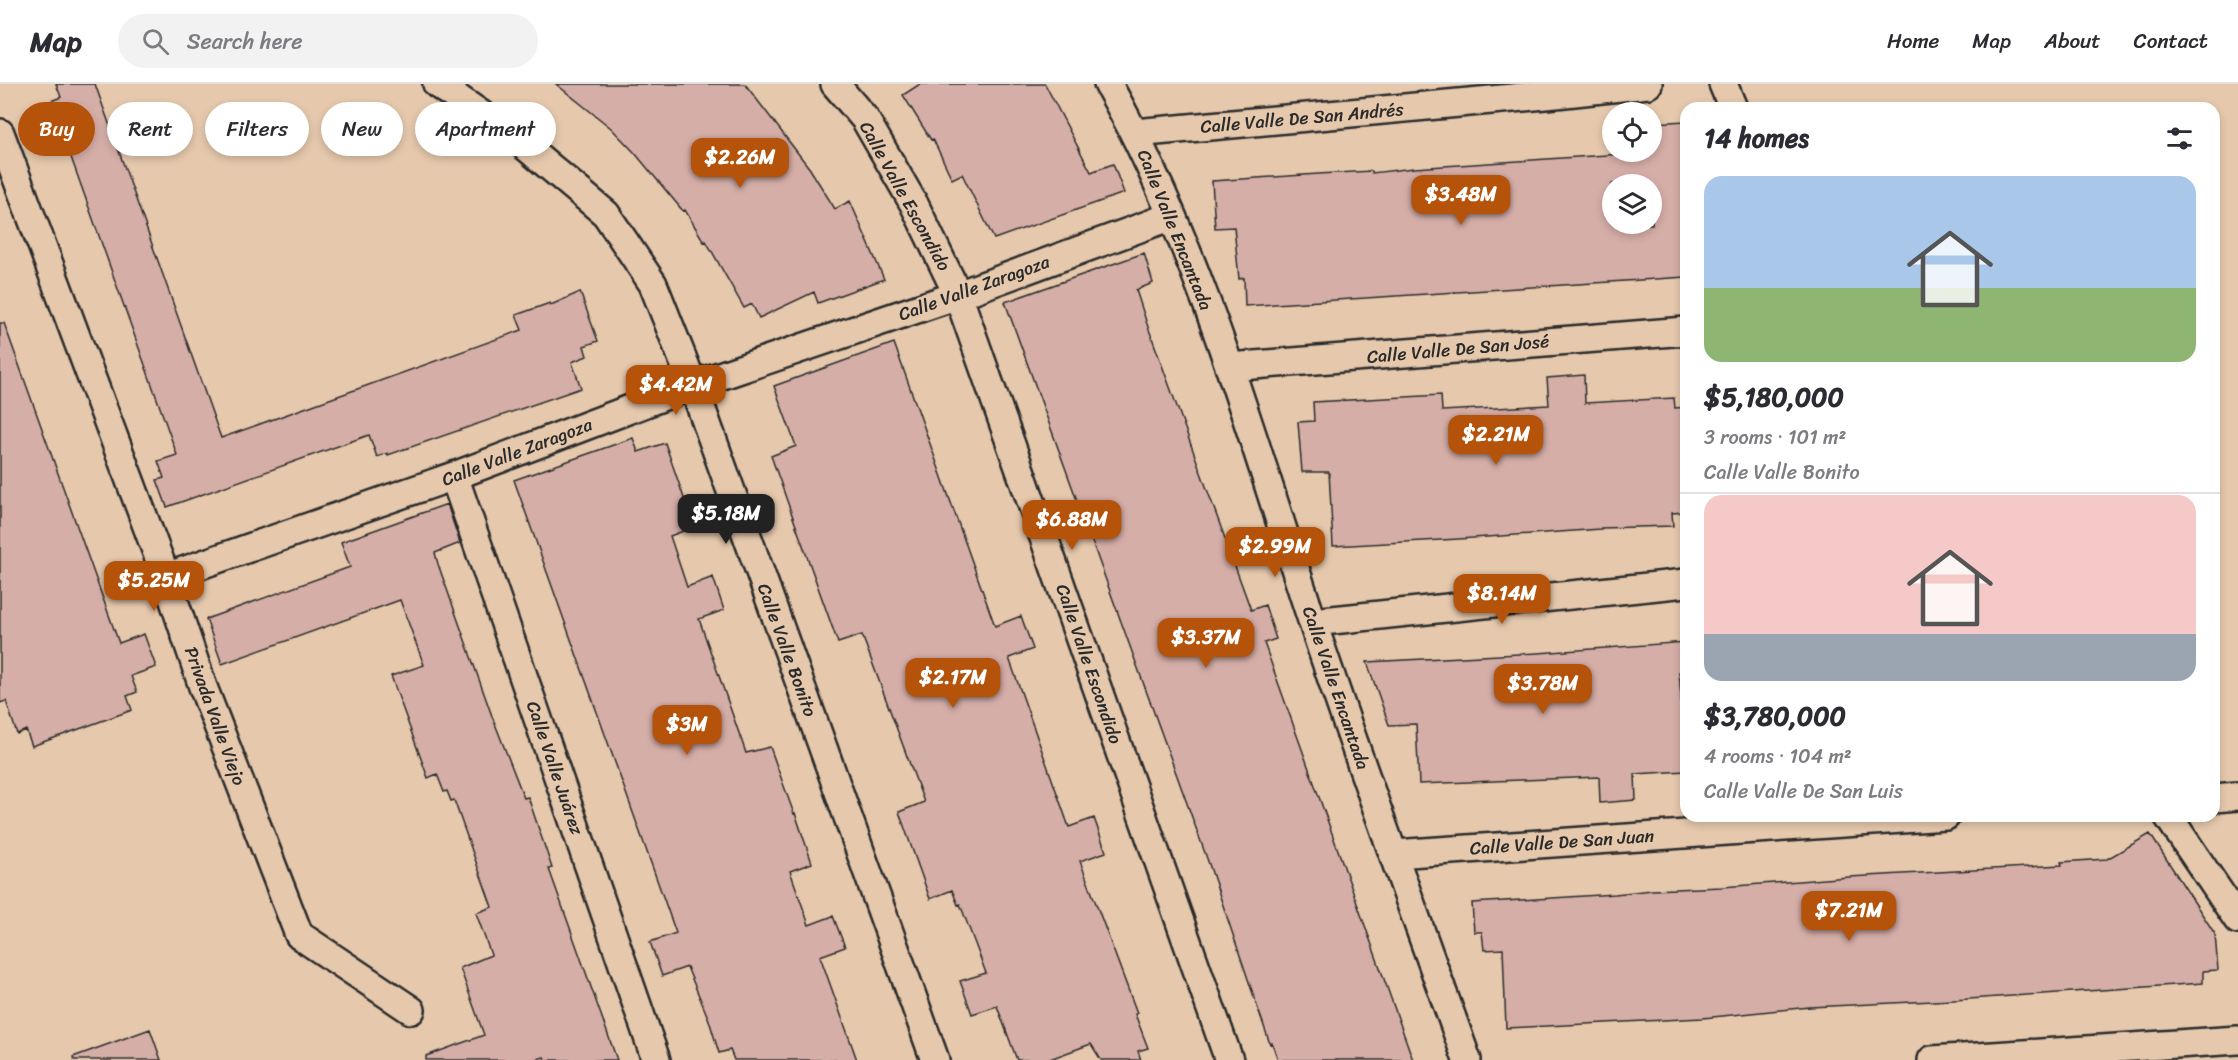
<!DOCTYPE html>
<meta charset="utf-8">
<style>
:root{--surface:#fff;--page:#f2f2f3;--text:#2b2b33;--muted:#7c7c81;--line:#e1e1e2;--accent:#b45309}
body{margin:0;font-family:Sriracha,sans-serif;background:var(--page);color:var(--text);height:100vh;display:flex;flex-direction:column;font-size:22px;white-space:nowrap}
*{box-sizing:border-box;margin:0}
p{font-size:20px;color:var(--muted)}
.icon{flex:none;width:33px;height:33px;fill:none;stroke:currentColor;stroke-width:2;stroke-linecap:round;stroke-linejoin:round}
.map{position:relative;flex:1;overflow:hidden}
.details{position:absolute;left:1680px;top:18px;width:540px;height:720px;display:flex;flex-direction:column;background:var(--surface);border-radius:18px;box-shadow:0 3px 9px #0003}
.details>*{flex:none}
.top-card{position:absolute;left:18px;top:18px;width:570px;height:54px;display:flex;gap:12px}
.fabs{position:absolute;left:1602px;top:18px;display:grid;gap:12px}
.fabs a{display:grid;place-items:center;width:60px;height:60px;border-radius:50%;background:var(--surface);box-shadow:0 3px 9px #0003;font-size:30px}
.price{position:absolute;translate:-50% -51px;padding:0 14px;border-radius:12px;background:var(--accent);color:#fff;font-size:20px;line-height:39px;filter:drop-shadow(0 2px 3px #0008)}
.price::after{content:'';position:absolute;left:50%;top:36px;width:18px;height:14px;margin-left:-9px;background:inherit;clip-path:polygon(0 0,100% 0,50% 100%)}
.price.selected{background:#222;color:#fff}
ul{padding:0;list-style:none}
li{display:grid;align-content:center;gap:12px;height:318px;padding:0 24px}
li+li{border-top:2px solid var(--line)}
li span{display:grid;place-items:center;height:186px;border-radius:18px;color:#555}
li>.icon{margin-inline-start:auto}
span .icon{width:108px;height:108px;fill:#fffc;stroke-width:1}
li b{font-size:26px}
h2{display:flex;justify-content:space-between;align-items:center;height:72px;padding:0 24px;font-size:26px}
.tag{padding:0 21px;border-radius:27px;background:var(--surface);box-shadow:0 3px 9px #0003;font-size:21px;line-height:54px}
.tag.selected{background:var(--accent);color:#fff}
header{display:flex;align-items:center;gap:36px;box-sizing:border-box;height:84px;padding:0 30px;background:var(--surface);border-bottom:2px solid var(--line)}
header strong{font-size:28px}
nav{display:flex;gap:33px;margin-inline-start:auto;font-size:21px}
.search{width:420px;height:54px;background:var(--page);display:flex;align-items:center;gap:15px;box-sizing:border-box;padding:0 21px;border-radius:33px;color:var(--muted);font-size:22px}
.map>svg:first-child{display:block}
</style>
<header>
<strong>Map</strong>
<div class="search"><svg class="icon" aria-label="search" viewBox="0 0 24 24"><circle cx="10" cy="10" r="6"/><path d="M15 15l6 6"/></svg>Search here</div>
<nav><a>Home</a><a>Map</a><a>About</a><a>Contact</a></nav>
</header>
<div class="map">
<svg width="2238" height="976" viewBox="0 0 2238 976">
<rect width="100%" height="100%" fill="#e6c9ad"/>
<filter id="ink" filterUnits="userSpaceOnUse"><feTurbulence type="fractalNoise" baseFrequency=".0167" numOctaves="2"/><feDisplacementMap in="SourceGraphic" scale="12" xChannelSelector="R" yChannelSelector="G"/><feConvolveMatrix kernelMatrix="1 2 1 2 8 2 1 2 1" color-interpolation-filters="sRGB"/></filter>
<g filter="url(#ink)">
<path fill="#d6aea8" stroke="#2b2b2b" stroke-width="1.5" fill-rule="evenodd" d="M56,0H95L221,354L522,246L516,231L550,219L551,221L580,208L598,257L584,262L587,272L572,278L581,304L388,371V369L377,373L369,351L167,423L157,396L164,394L158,377L177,371L51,17L61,13Z
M556,0H745L810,85L835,125L850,117L884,195L818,219L814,208L759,234L752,220L744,224L706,157L704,158L685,126L683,127L634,68L611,44Z
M920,0H1045L1091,88L1113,80L1124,109L994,155L962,90L952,95L933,55L931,56L903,11Z
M1686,37V193L1245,222L1244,194L1239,195L1234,143L1215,144L1212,97L1318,90L1372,87V89L1414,84L1652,68V39ZM1612,100H1652V140H1612Z
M1144,169L1153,199L1136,206L1147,240L1251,526L1265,521L1276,555L1264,559L1413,976H1278L1272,959L1270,960L1209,780L1005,218Z
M0,239H4L119,559L144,550L156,583L131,592L137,608L127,612L132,626L32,662L26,646L17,650L6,617L0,619Z
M894,259L995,542L1021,532L1033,565L1009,574L1069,743L1094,734L1106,768L1080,777L1137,929L1135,930L1148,964L1138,967L1141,976H1101L1091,960L1047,976H1017L997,922L972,930L960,897L986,889L960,820L958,821L952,806L930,815L899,728L924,718L862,551L838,559L771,372L796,362L774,302Z
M1584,291L1585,319L1674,314L1675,324L1686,323V360H1683L1686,428L1672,429L1673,442L1601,444V445L1459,455L1333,462L1329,388H1302L1298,338L1314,337L1313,318L1441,311L1442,327L1549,321L1547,294Z
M633,354L638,368L665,359L694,443L670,452L687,503L713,493L724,526L699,535L746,669L770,663L794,730L795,729L812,779L790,787L809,841L833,832L845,863L820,872L857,976H734L730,966L719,969L709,936L687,883L662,892L650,858L676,849L514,396Z
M447,420L460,459L435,469L438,480L492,632L524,714L528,713L552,784L549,785L617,976H545L544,973L534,976H426V972L484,951L460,884L491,871L476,829L492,823L454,716L451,717L447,707L444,708L437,690L428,694L391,592L424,581L400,516L222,580L206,535L350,483L341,458Z
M1686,558V587L1679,588L1683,639H1686V687L1635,690L1636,716L1600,719L1599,693L1419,700L1416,640L1389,641L1367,578L1538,569Z
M2150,750L2215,850L2218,886L2203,887V899L1954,916L1810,923L1703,934L1506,944L1503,865L1484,866L1482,848H1474L1472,819L1615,810L1652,806L1722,803L1849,793L2062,781L2061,778L2107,775Z
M150,945L161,976H74L73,973Z"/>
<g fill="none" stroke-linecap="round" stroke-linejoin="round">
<defs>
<path id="street" d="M437,0L518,56L606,130L653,200L693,301L935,976
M835,0L865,35L914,120L958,211L1229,976
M1108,0C1197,160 1248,339 1304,512C1355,668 1412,822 1467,976
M1723,0L1733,24
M0,49L166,493L203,603L299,851L411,926
M1135,49L1556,10L1648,0
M1229,283L1686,247
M454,392L656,976
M166,493L454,392L693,301L958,211L1172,132
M1313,538L1686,499
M2214,714L2238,712
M2168,732L2238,836
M1394,770L1946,732
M1932,976L2238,956"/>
</defs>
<use href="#street" stroke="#2b2b2b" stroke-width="32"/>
<use href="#street" stroke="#e6c9ad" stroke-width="27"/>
</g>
</g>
<g text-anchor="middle" stroke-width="4.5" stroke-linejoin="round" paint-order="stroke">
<g font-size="18" fill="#2b2b2b" stroke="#e6c9ad">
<text transform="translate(1302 34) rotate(-5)" y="6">Calle Valle De San Andrés</text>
<text transform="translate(905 112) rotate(61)" y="6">Calle Valle Escondido</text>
<text transform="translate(1175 146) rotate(68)" y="6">Calle Valle Encantada</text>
<text transform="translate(974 204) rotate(-20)" y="6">Calle Valle Zaragoza</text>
<text transform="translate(1458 265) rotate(-5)" y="6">Calle Valle De San José</text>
<text transform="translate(517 368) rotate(-21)" y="6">Calle Valle Zaragoza</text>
<text transform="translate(787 566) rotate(70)" y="6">Calle Valle Bonito</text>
<text transform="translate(1089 580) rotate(71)" y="6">Calle Valle Escondido</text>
<text transform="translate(1336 604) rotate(71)" y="6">Calle Valle Encantada</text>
<text transform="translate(215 632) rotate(70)" y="6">Privada Valle Viejo</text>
<text transform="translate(555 684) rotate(71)" y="6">Calle Valle Juárez</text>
<text transform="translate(1562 758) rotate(-4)" y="6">Calle Valle De San Juan</text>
</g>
</g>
</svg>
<div class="fabs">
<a><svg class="icon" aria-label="locate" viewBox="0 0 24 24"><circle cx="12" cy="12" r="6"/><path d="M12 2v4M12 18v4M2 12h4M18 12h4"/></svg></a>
<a><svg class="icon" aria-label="layers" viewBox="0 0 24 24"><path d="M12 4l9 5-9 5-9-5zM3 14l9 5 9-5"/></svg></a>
</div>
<b class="price" style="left:740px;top:105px">$2.26M</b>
<b class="price" style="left:1461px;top:142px">$3.48M</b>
<b class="price" style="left:676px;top:332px">$4.42M</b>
<b class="price" style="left:1496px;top:382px">$2.21M</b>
<b class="price selected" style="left:726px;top:461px">$5.18M</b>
<b class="price" style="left:1072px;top:467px">$6.88M</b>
<b class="price" style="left:1275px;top:494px">$2.99M</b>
<b class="price" style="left:154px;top:528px">$5.25M</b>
<b class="price" style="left:1502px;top:541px">$8.14M</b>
<b class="price" style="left:1206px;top:585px">$3.37M</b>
<b class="price" style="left:953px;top:625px">$2.17M</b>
<b class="price" style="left:1543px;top:631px">$3.78M</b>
<b class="price" style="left:687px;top:672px">$3M</b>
<b class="price" style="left:1849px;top:858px">$7.21M</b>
<div class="top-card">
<a class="tag selected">Buy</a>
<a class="tag">Rent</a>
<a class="tag">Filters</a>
<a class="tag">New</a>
<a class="tag">Apartment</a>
</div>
<section class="details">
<h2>14 homes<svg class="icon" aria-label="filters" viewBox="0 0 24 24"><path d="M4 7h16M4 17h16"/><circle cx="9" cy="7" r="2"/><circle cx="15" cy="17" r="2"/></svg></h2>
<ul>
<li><span style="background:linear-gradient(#a9c7e8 60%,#8fb573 0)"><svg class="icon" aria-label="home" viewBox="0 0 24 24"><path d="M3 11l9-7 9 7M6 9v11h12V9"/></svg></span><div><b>$5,180,000</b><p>3 rooms · 101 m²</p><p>Calle Valle Bonito</p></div></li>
<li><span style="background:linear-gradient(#f6c9c9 75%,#9aa5b1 0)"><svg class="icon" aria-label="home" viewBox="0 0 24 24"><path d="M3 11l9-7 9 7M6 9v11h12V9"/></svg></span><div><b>$3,780,000</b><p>4 rooms · 104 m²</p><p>Calle Valle De San Luis</p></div></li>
</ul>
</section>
</div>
